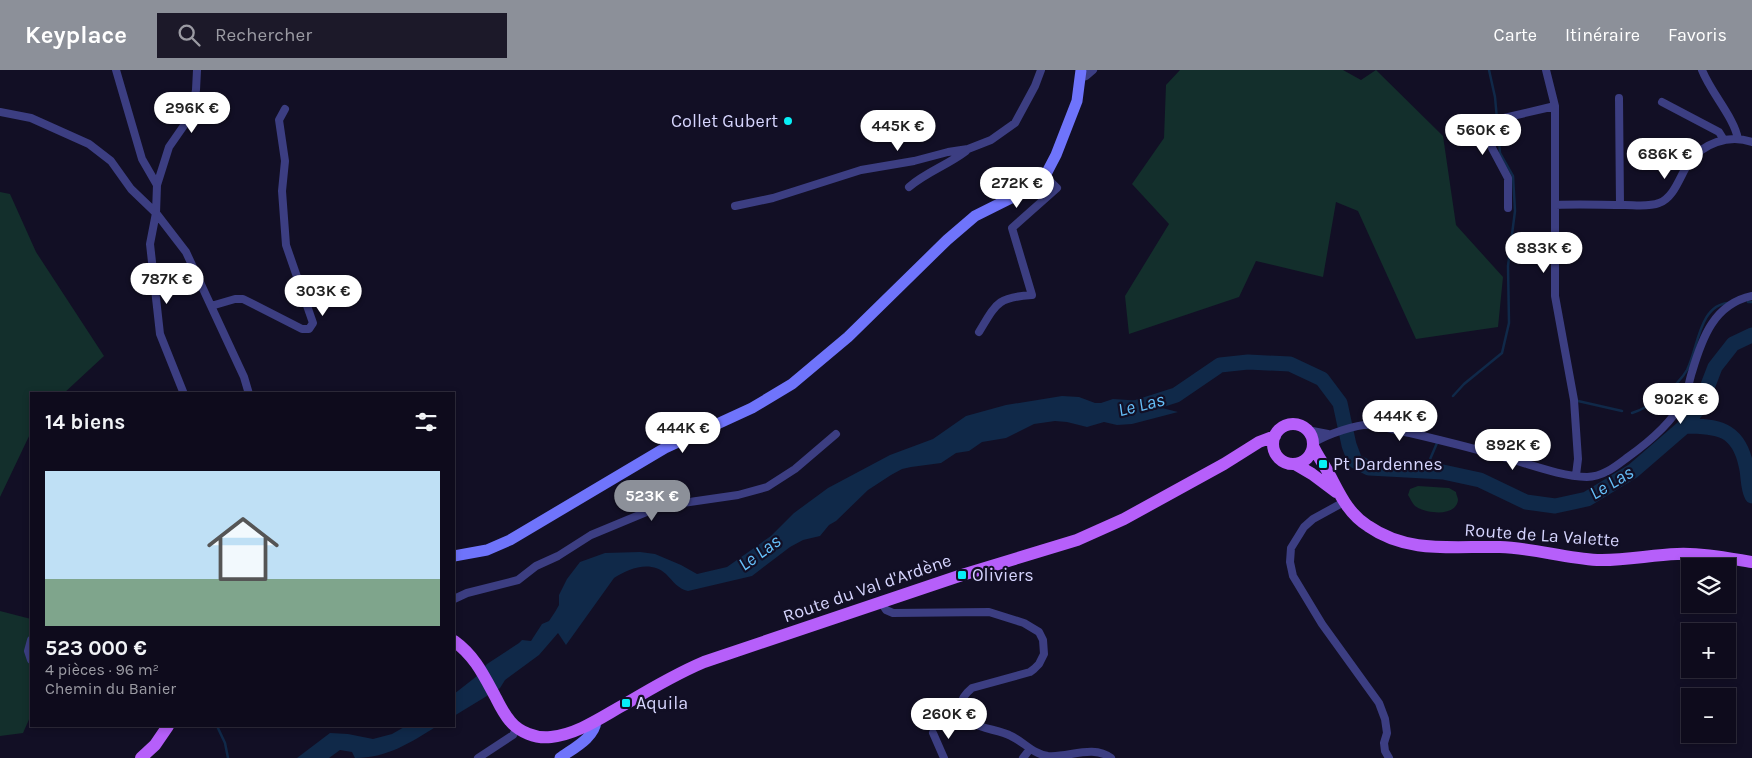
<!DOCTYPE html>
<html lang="fr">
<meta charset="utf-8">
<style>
:root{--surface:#0e0b1c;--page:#1c1929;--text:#f1f3f6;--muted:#9b9ba3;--line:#2e2b3b;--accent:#8c9099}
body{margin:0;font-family:Karla,sans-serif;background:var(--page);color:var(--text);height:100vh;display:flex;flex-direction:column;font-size:19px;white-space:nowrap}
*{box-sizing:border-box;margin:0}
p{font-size:16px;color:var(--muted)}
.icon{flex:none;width:28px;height:28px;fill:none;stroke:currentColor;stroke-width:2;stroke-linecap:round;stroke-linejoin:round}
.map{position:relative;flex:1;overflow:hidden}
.details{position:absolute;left:30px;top:322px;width:425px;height:335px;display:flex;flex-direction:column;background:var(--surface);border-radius:0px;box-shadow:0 2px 8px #0003,0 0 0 1px var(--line)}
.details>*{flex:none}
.fabs{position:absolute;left:1681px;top:488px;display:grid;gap:10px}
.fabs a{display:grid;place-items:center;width:55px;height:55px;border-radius:0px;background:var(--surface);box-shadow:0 2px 8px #0003,0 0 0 1px var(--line);font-size:25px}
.price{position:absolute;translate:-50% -42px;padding:0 11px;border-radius:18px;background:#fff;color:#222;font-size:16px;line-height:32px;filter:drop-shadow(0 1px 2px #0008)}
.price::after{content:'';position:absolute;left:50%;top:30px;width:15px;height:11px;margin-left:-8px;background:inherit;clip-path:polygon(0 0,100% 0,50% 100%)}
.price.active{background:var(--accent);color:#fff}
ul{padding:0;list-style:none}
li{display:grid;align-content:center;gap:10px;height:265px;padding:0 15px}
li+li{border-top:1px solid var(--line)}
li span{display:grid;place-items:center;height:155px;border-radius:0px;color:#555}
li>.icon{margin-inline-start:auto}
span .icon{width:90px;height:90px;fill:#fffc;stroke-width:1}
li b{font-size:21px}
h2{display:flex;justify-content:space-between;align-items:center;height:60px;padding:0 15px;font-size:21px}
header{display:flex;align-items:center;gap:30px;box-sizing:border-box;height:70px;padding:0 25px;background:var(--accent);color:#fff}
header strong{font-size:24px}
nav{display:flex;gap:28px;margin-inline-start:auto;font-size:18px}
.search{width:350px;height:45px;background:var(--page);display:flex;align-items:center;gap:12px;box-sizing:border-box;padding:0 18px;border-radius:0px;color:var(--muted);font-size:19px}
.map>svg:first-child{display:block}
</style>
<header>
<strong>Keyplace</strong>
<div class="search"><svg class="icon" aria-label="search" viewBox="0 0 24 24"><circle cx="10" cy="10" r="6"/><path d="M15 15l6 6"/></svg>Rechercher</div>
<nav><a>Carte</a><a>Itinéraire</a><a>Favoris</a></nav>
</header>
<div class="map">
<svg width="1752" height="688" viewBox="0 0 1752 688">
<rect width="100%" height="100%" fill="#120f25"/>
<path fill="#132f2c" d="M1180,0H1343L1361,10L1376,0L1443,66L1456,155L1503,207L1498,257L1416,269L1358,141L1336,132L1323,207L1256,191L1239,227L1129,264L1125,226L1169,154L1132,114L1164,68L1166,15Z
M0,122L10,124L36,182L104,286L63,324H31V362L0,427Z
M1418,416L1449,418L1456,422C1456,425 1458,427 1458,430C1456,448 1424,443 1415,436C1412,433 1410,428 1408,425L1410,419Z
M0,541L31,549V645L23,663L0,666Z"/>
<path fill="#102949" d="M1062,326L1079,327L1095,333H1101L1113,329L1143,331L1154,336L1178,342L1132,354L1117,355L1104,352L1087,357L1067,352L1055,351L1034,354L1006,368L982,372L969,381L956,383L941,393L911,397L902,399L891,405L868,420L836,451L829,455L820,466L803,470L790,477L752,506L688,521C678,519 673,511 666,504C651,490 629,498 614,508L566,575L558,563L539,585L505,610L500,618L454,646V624L477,606L487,594L519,573L522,570L531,571L542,554L549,551L555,542L559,535V525L567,509L580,492L605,483L640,482L655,484L681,495L697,504L727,497L771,466L794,443L828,418L890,385L933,369L966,346L1006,335Z
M406,656H437C410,673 387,688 355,688L352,682L340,680L329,688H297L330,663L348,664L373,669L392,664Z"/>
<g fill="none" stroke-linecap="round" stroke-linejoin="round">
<path stroke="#102949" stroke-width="2.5" d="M1748,232H1752
M1453,326L1464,314L1502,283L1509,253L1508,196L1515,141L1513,106L1500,83L1495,27L1489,0
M1578,331L1622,341
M1632,343C1649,338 1678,316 1687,300C1698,279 1699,234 1729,233
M1425,401L1437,373
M217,656L225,673L228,688"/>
<path stroke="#102949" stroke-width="15" d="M1129,340L1176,325L1220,295L1248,292L1290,294L1322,309L1340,333L1349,375L1355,391L1369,398L1443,402L1480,410L1526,432L1555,436L1587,429L1633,401L1685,356L1700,336L1715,297L1733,274L1752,265
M1685,356C1717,356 1738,358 1746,395C1749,406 1747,416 1752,426"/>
<path stroke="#3c3e82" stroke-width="8" d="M116,0L142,89L157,115L156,143L186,182L211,236
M1546,0L1555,36V226L1574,330L1578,389L1576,405
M1702,0C1711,23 1734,47 1738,69
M1082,7L1086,6L1093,0
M1619,28L1620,135
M1662,32L1719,62L1724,70
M0,42L31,48L89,74L111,91L131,119L156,143L150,174L160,264L184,324
M157,115L169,77L185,54L192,38L196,20L197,0
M909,117C926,102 948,95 966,81
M1556,135C1579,134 1602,135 1625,135C1635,135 1649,137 1659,133C1674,128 1680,106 1688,94C1702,73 1729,64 1752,72
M735,136L773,128L861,100L914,91L948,82L968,79L991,70L1015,53L1035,16L1041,0
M1508,138V108L1492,78L1491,51L1555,36
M979,262C996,234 997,227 1032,225L1012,158L1057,118L1045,106
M249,324L244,307L211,236L235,229H243L302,259H309L313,253L286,175L282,121L285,91L279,50L285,39
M1307,360L1328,364
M1313,373C1326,365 1358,353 1373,355C1386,357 1398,361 1410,363C1444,371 1477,379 1510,389C1535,396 1561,406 1587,407C1603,407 1616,396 1628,387C1649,372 1671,354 1683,331C1688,322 1689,311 1692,302C1702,268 1714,234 1752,226
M1344,432L1313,449L1304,457L1291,478L1290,492L1293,506L1322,554L1379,633L1385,649L1387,663L1384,673L1385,681L1389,688
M454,529L467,523L518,510L536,496L558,486L591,465L656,438L669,435L738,425L767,417L795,399L836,364
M881,532L886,540L893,543L989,542L1024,553L1039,562L1043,570L1044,584L1039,594L1034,599L1030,602L972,618C966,623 960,629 961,637C964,660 995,657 1011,666C1024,672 1033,684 1048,686C1068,688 1093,674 1111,688
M31,570L28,581L31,590
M933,663L944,688
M478,688L513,665L517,658
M1023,688L1030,679"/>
<path stroke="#6f74fb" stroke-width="11" d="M454,486L487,480L510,470L665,378L752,338L792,314L848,267L947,170L975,146L1033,117L1045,106L1056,85L1077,31L1081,0
M560,688C572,679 595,668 596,651"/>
<path stroke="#b65ffa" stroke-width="12" d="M1273 374a20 20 0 1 1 40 0a20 20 0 1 1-40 0Z
M1313,376C1317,385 1323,393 1328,402C1339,422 1347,443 1368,456C1408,484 1453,476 1500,477C1533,478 1564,488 1597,490C1624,491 1650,485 1677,484C1702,483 1727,488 1752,492
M1295,394L1312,404L1336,422
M454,571C475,586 484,606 496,628C500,636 504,644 510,651C519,662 536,669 551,667C579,664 603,646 627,633C652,618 678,603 704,592L962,505L1077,470L1124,449L1224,394L1259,372L1275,366
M141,688L155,675L168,656"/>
</g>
<g fill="#07eff7" stroke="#120f25" stroke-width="2">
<circle cx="788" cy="51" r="5"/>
<rect x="1318" y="389" width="10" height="10" rx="2.5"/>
<rect x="957" y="500" width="10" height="10" rx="2.5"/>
<rect x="621" y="628" width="10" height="10" rx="2.5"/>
</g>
<g text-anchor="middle" stroke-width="4.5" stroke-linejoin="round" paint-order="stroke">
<g font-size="18" fill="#d6d5fe" stroke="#120f25" text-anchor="start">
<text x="778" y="57" text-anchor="end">Collet Gubert</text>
<text x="1333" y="400">Pt Dardennes</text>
<text x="972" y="511">Oliviers</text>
<text x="636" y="639">Aquila</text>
</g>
<g font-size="18" fill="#d6d5fe" stroke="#120f25">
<text transform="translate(1542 465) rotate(4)" y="6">Route de La Valette</text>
<text transform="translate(867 518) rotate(-19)" y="6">Route du Val d'Ardène</text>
</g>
<g font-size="19" font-style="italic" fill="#66c0fa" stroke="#120f25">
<text transform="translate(1141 334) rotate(-14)" y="7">Le Las</text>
<text transform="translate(1611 412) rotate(-31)" y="7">Le Las</text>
<text transform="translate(759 482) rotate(-36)" y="7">Le Las</text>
</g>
</g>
</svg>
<div class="fabs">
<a><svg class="icon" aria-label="layers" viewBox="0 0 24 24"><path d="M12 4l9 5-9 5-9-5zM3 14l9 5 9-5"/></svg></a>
<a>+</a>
<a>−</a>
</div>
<b class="price" style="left:192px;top:64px">296K €</b>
<b class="price" style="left:898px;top:82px">445K €</b>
<b class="price" style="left:1483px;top:86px">560K €</b>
<b class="price" style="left:1665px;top:110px">686K €</b>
<b class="price" style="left:1017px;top:139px">272K €</b>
<b class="price" style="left:1544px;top:204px">883K €</b>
<b class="price" style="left:167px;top:235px">787K €</b>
<b class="price" style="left:323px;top:247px">303K €</b>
<b class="price" style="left:1681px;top:355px">902K €</b>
<b class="price" style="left:1400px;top:372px">444K €</b>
<b class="price" style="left:683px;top:384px">444K €</b>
<b class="price" style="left:1513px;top:401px">892K €</b>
<b class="price active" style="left:652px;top:452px">523K €</b>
<b class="price" style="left:949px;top:670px">260K €</b>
<section class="details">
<h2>14 biens<svg class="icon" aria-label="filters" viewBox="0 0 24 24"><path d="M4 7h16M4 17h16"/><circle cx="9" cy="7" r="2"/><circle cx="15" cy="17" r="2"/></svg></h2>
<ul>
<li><span style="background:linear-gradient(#bfe0f5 70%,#7fa58c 0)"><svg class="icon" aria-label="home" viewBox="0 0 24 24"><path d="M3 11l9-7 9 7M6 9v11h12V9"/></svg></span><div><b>523 000 €</b><p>4 pièces · 96 m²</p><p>Chemin du Banier</p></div></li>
</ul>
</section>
</div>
